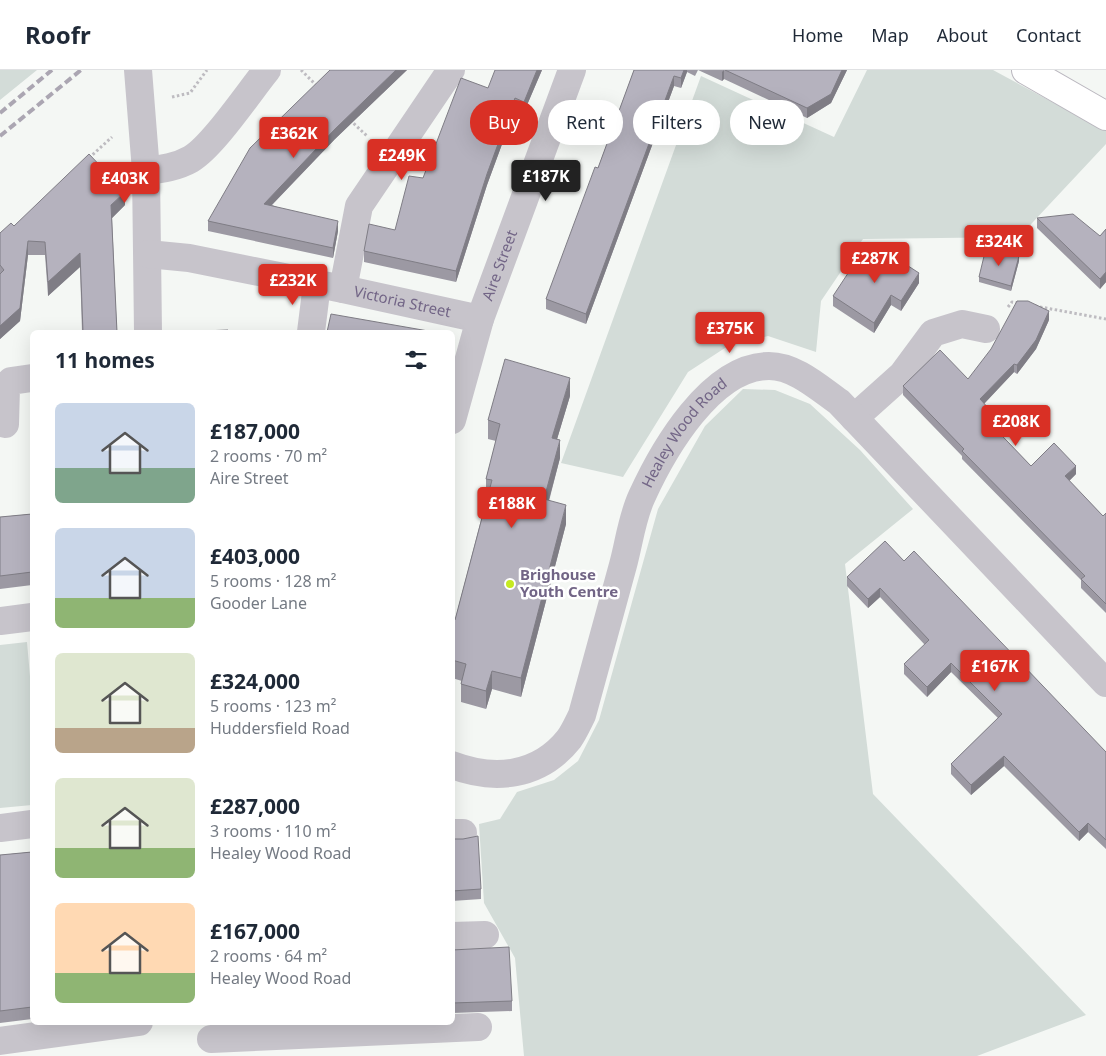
<!DOCTYPE html>
<meta charset="utf-8">
<style>
:root{--surface:#fff;--page:#f6f6f7;--text:#1f2937;--muted:#747a83;--line:#e0e1e3;--accent:#d93025}
body{margin:0;font-family:"Noto Sans",sans-serif;background:var(--page);color:var(--text);height:100vh;display:flex;flex-direction:column;font-size:19px;white-space:nowrap}
*{box-sizing:border-box;margin:0}
p{font-size:16px;color:var(--muted)}
.icon{flex:none;width:28px;height:28px;fill:none;stroke:currentColor;stroke-width:2;stroke-linecap:round;stroke-linejoin:round}
.map{position:relative;flex:1;overflow:hidden}
.sheet{position:absolute;left:30px;top:260px;width:425px;height:695px;display:flex;flex-direction:column;background:var(--surface);border-radius:8px;box-shadow:0 5px 20px #0002}
.sheet>*{flex:none}
.top-card{position:absolute;left:470px;top:30px;width:475px;height:45px;display:flex;gap:10px}
.price{position:absolute;translate:-50% -42px;padding:0 11px;border-radius:5px;background:var(--accent);color:#fff;font-size:16px;line-height:32px;filter:drop-shadow(0 1px 2px #0008)}
.price::after{content:'';position:absolute;left:50%;top:30px;width:15px;height:11px;margin-left:-8px;background:inherit;clip-path:polygon(0 0,100% 0,50% 100%)}
.price.selected{background:#222;color:#fff}
ul{padding:0;list-style:none}
li{display:flex;align-items:center;gap:15px;height:125px;padding:0 25px}
li span{display:grid;place-items:center;flex:none;width:140px;height:100px;border-radius:8px;color:#555}
li>.icon{margin-inline-start:auto}
span .icon{width:60px;height:60px;fill:#fffc;stroke-width:1}
li b{font-size:21px}
h2{display:flex;justify-content:space-between;align-items:center;height:60px;padding:0 25px;font-size:21px}
.tag{padding:0 18px;border-radius:22px;background:var(--surface);box-shadow:0 5px 20px #0002;font-size:18px;line-height:45px}
.tag.selected{background:var(--accent);color:#fff}
header{display:flex;align-items:center;gap:30px;box-sizing:border-box;height:70px;padding:0 25px;background:var(--surface);border-bottom:1px solid var(--line)}
header strong{font-size:24px}
nav{display:flex;gap:28px;margin-inline-start:auto;font-size:18px}
.map>svg:first-child{display:block}
</style>
<header>
<strong>Roofr</strong>
<nav><a>Home</a><a>Map</a><a>About</a><a>Contact</a></nav>
</header>
<div class="map">
<svg width="1106" height="986" viewBox="0 0 1106 986">
<rect width="100%" height="100%" fill="#f4f7f4"/>
<path fill="#d3dcd8" d="M0,0H37L0,30Z
M867,0H993L1106,61V74L1019,167L863,169L821,231L816,282L768,266L728,276L688,302L623,407L561,393L701,6L834,67Z
M743,319L775,320L810,334L860,380L913,439L845,494L873,724L1086,945L977,986H524L515,888L484,833L479,754L500,749L517,722L554,710L578,691L599,650L658,439L705,356Z
M27,572L32,629V735L0,738V575Z"/>
<g fill="none" stroke-linecap="round" stroke-linejoin="round">
<defs>
<path id="major" d="M1026,0L1106,46"/>
</defs>
<use href="#major" stroke="#bab7bf" stroke-width="30"/>
<path stroke="#bebcc1" stroke-width="3" stroke-dasharray="2.5 2.5" stroke-linecap="butt" d="M301,0L318,17
M172,27L190,23L207,0
M350,50L367,66
M89,88L112,67
M1035,236L1106,249
M1008,237L1012,232L1019,233"/>
<g stroke="#c7c4cb" stroke-width="28">
<path d="M138,0L146,101L148,262"/>
<path d="M146,101C162,99 177,97 191,89C213,76 249,22 267,0"/>
<path id="s1" d="M148,184L189,188L343,219L480,249"/>
<path d="M343,219L359,136L451,0"/>
<path d="M311,262L317,214"/>
<path d="M854,348L902,305L933,263L962,254L986,259"/>
<path id="s2" d="M452,350L480,249L572,0"/>
<path d="M5,354L6,317L11,311L32,308"/>
<path d="M0,551L32,547"/>
<path id="s3" d="M452,695C494,711 539,707 569,669C574,662 578,653 582,645C596,595 609,545 623,495C629,473 632,447 642,426C663,380 711,296 769,296C795,296 819,318 839,332L1106,613"/>
<path d="M0,758L32,754"/>
<path d="M452,763H463"/>
<path d="M452,866L485,865"/>
<path d="M211,969L478,957"/>
<path d="M0,971L139,952"/>
</g>
<use href="#major" stroke="#fff" stroke-width="28"/>
<path stroke="#aba6b2" stroke-width="4" stroke-dasharray="8 4" stroke-linecap="butt" d="M0,43L52,0
M0,66L81,0"/>
</g>
<path fill="#9c99a3" d="M330,0H407L335,69L272,135L338,161L333,188L208,161V151Z
M542,0L524,42L515,39L487,115L456,212L364,192V181L395,160L423,108L488,18Z
M634,0H698L695,6L687,2L681,18L674,16L586,254L546,239V229L598,98Z
M698,0H847L831,33L807,48L724,9L722,11Z
M125,135L112,148L117,262H82L80,197L48,226L45,185H28L20,251L0,269V163L14,156Z
M1037,148L1100,166L1106,159V212L1100,219L1037,158Z
M1019,191L1011,221L979,212V207Z
M873,193L919,213L901,241L891,235L874,263L833,236V226Z
M1049,250L1036,279L1017,304L1014,302L984,334L991,350L988,352L1031,396L1076,404L1069,411L1103,446L1106,443V543L1081,518V510L962,389V386L903,325V316L968,309Z
M570,326L557,369L560,388L549,431L566,454L521,627L492,619L486,639L461,632V614L462,611L452,608V549L455,550L487,427H486V409L496,371L488,369V350Z
M32,444V515L0,519V447Z
M904,491L1106,682V779L1088,762L1079,771L1004,696L971,725L951,704V694L998,648L951,602L927,627L904,604V594L925,575L880,527L868,538L847,516V507Z
M452,769L481,819V829L452,831Z
M32,782V949L0,953V785Z
M452,880L512,931V941L452,943Z"/>
<path fill="#7f7d85" d="M396,0H407L335,69L264,143V134L335,59Z
M537,0H542L524,42V32Z
M684,0H687V2L681,18V8Z
M724,0V9L722,11V2Z
M842,0H847L831,33L807,48V38Z
M674,6V16L586,254V244Z
M515,28V39L487,115L456,212V201L487,104Z
M125,122V135L111,149V135Z
M338,151V161L333,188V178Z
M28,171V185L20,251L0,269V256Z
M80,183V197L48,226V212Z
M1019,186V191L1011,221V216Z
M1106,202V212L1100,219V209Z
M919,203V213L901,241V231Z
M891,225V235L874,263V253Z
M1049,241V250L1036,279L1017,304V295Z
M1014,294V302L980,338V329Z
M570,308V326L552,386V368Z
M991,341V350L984,356V347Z
M560,370V388L544,448V429Z
M1076,396V404L1065,415V406Z
M566,435V454L521,627V608Z
M880,518V527L868,538V529Z
M951,593V602L927,627V617Z
M492,601V619L486,639V621Z
M1004,686V696L971,725V715Z
M1088,753V762L1079,771V762Z"/>
<path fill="#b5b2be" stroke="#7f7d85" d="M330,0H396L335,59L264,134L338,151L333,178L208,151L250,78Z
M495,0H537L524,32L515,28L487,104L456,201L364,181L369,154L395,160L409,106L423,108L461,8L488,18Z
M634,0H684L681,8L674,6L586,244L546,229L595,97L598,98Z
M725,0H842L831,24L807,38Z
M89,84L125,122L111,135L117,262H83L80,183L48,212L45,172L28,171L20,238L0,256V204L4,200L0,195V163L11,153L14,156Z
M1073,144L1100,166L1106,159V202L1100,209L1037,148Z
M986,178L1019,186L1011,216L979,207Z
M882,179L919,203L901,231L891,225L874,253L833,226L860,185L873,193Z
M1017,231H1028L1049,241L1036,270L1017,295L1014,294L980,329L991,341L984,347L1031,396L1054,373L1076,396L1065,406L1103,446L1106,443V534L1081,509L1085,506L962,381L964,379L903,316L940,280L968,309L991,279Z
M331,244L434,262H327Z
M228,260V262H178Z
M505,289L570,308L552,368L560,370L544,429L566,435L521,608L492,601L486,621L461,614L466,594L452,590V549L455,550L492,410L486,409L500,354L488,350Z
M32,444V502L0,506V447Z
M885,471L904,491L914,481L1106,682V770L1088,753L1079,762L1004,686L971,715L951,694L1002,644L951,593L927,617L904,594L929,570L880,518L868,529L847,507Z
M478,766L481,819L452,821V769H463Z
M32,782V937L0,941V785Z
M509,877L512,931L452,933V880Z"/>
<circle fill="#c6ea21" stroke="#fff" stroke-width="2" cx="510" cy="514" r="5"/>
<g text-anchor="middle" stroke-width="5" stroke-linejoin="round" paint-order="stroke">
<g font-size="15" fill="#726586" stroke="#fff">
<text dy="5" stroke="none"><textPath href="#s2" startOffset="162">Aire Street</textPath></text>
<text dy="5" stroke="none"><textPath href="#s1" startOffset="259">Victoria Street</textPath></text>
<text dy="5" stroke="none"><textPath href="#s3" startOffset="460">Healey Wood Road</textPath></text>
</g>
<g font-size="15" font-weight="bold" fill="#726586" stroke="#fff" text-anchor="start">
<text x="520" y="510">Brighouse<tspan x="520" dy="17">Youth Centre</tspan></text>
</g>
</g>
</svg>
<b class="price" style="left:294px;top:89px">£362K</b>
<b class="price" style="left:402px;top:111px">£249K</b>
<b class="price selected" style="left:546px;top:132px">£187K</b>
<b class="price" style="left:125px;top:134px">£403K</b>
<b class="price" style="left:999px;top:197px">£324K</b>
<b class="price" style="left:875px;top:214px">£287K</b>
<b class="price" style="left:293px;top:236px">£232K</b>
<b class="price" style="left:730px;top:284px">£375K</b>
<b class="price" style="left:1016px;top:377px">£208K</b>
<b class="price" style="left:512px;top:459px">£188K</b>
<b class="price" style="left:995px;top:622px">£167K</b>
<div class="top-card">
<a class="tag selected">Buy</a>
<a class="tag">Rent</a>
<a class="tag">Filters</a>
<a class="tag">New</a>
</div>
<section class="sheet">
<h2>11 homes<svg class="icon" aria-label="filters" viewBox="0 0 24 24"><path d="M4 7h16M4 17h16"/><circle cx="9" cy="7" r="2"/><circle cx="15" cy="17" r="2"/></svg></h2>
<ul>
<li><span style="background:linear-gradient(#c9d6e8 65%,#7fa58c 0)"><svg class="icon" aria-label="home" viewBox="0 0 24 24"><path d="M3 11l9-7 9 7M6 9v11h12V9"/></svg></span><div><b>£187,000</b><p>2 rooms · 70 m²</p><p>Aire Street</p></div></li>
<li><span style="background:linear-gradient(#c9d6e8 70%,#8fb573 0)"><svg class="icon" aria-label="home" viewBox="0 0 24 24"><path d="M3 11l9-7 9 7M6 9v11h12V9"/></svg></span><div><b>£403,000</b><p>5 rooms · 128 m²</p><p>Gooder Lane</p></div></li>
<li><span style="background:linear-gradient(#dfe7d0 75%,#b9a48a 0)"><svg class="icon" aria-label="home" viewBox="0 0 24 24"><path d="M3 11l9-7 9 7M6 9v11h12V9"/></svg></span><div><b>£324,000</b><p>5 rooms · 123 m²</p><p>Huddersfield Road</p></div></li>
<li><span style="background:linear-gradient(#dfe7d0 70%,#8fb573 0)"><svg class="icon" aria-label="home" viewBox="0 0 24 24"><path d="M3 11l9-7 9 7M6 9v11h12V9"/></svg></span><div><b>£287,000</b><p>3 rooms · 110 m²</p><p>Healey Wood Road</p></div></li>
<li><span style="background:linear-gradient(#ffd9b3 70%,#8fb573 0)"><svg class="icon" aria-label="home" viewBox="0 0 24 24"><path d="M3 11l9-7 9 7M6 9v11h12V9"/></svg></span><div><b>£167,000</b><p>2 rooms · 64 m²</p><p>Healey Wood Road</p></div></li>
</ul>
</section>
</div>
